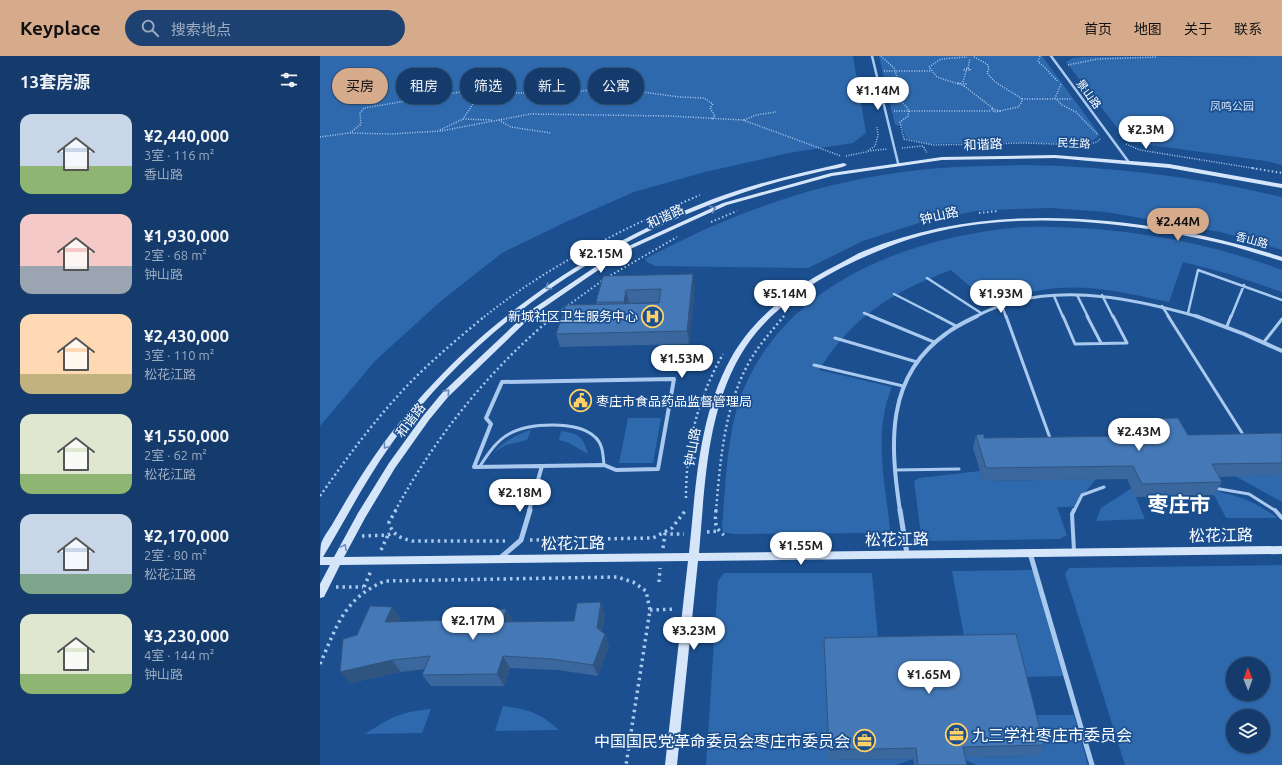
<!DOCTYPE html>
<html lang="zh">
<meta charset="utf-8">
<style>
:root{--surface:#143b6b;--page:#1d4271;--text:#f1f3f6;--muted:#9dadc1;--line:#33557e;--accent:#d6ab8b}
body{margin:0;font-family:Ubuntu,"Noto Sans SC",sans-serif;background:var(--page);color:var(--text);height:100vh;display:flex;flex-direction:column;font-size:15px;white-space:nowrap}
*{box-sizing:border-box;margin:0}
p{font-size:13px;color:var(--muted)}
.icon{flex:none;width:22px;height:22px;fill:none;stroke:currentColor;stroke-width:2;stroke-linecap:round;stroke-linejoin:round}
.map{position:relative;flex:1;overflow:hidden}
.sheet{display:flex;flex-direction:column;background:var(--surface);width:320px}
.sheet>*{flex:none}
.hud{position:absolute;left:12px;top:12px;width:380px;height:36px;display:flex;gap:8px}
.needle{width:26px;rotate:359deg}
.fabs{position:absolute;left:906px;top:601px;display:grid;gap:8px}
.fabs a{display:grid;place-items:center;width:44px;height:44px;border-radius:50%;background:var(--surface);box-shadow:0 1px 3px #0004,0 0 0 1px var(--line);font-size:20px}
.price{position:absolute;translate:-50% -34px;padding:0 9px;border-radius:14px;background:#fff;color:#222;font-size:13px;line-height:26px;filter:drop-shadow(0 1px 2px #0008)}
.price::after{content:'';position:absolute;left:50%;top:24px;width:12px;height:9px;margin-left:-6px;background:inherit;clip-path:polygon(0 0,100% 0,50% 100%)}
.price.active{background:var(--accent);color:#111}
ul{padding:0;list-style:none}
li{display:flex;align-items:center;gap:12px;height:100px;padding:0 20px}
li span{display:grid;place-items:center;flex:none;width:112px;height:80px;border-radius:12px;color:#555}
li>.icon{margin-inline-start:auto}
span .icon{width:48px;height:48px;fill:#fffc;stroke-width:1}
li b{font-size:17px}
h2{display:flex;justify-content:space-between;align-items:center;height:48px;padding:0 20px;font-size:17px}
.tag{padding:0 14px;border-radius:18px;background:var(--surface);box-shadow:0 1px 3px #0004,0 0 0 1px var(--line);font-size:14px;line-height:36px}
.tag.active{background:var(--accent);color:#111}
header{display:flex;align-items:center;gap:24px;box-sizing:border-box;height:56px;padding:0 20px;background:var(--accent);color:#111}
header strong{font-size:19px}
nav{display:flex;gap:22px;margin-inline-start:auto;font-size:14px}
.search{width:280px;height:36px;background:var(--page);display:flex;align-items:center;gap:10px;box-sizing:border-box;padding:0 14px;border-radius:22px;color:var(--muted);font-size:15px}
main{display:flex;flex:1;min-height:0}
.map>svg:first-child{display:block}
</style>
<header>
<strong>Keyplace</strong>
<div class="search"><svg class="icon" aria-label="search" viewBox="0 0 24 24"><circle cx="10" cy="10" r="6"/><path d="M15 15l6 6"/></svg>搜索地点</div>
<nav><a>首页</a><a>地图</a><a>关于</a><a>联系</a></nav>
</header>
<main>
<section class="sheet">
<h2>13套房源<svg class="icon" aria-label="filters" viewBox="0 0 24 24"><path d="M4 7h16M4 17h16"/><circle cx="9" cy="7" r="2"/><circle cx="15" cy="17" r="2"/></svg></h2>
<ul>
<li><span style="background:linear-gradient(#c9d6e8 65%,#8fb573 0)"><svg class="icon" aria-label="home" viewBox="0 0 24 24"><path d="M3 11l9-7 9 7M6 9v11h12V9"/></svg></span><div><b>¥2,440,000</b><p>3室 · 116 m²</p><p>香山路</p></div></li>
<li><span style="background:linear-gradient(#f6c9c9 65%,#9aa5b1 0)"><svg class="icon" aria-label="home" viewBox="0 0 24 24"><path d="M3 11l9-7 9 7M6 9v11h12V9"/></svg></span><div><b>¥1,930,000</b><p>2室 · 68 m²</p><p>钟山路</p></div></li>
<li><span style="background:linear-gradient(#ffd9b3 75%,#c2b280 0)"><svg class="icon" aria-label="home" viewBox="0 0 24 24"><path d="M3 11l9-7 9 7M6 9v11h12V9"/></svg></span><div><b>¥2,430,000</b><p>3室 · 110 m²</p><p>松花江路</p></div></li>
<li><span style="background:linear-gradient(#dfe7d0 75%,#8fb573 0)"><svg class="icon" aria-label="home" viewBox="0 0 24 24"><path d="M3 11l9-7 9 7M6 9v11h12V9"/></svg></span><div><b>¥1,550,000</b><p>2室 · 62 m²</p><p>松花江路</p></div></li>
<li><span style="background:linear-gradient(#c9d6e8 75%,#7fa58c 0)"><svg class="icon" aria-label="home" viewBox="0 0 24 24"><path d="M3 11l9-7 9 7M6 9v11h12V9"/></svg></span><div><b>¥2,170,000</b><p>2室 · 80 m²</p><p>松花江路</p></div></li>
<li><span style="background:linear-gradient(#dfe7d0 75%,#8fb573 0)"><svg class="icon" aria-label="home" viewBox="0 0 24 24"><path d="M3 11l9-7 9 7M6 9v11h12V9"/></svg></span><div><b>¥3,230,000</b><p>4室 · 144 m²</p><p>钟山路</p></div></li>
</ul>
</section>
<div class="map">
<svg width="962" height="709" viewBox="0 0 962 709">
<rect width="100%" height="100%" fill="#1b4f8f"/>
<path fill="#2e69ad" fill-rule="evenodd" d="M0,0H533L546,77L533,87L469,97L385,116L314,136L248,165L182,197L121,245L56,304L0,370Z
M559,0H722L780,79L768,88L674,86L609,88L586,82L582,70L575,69Z
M962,0V109L946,105L808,86L746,6L753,2L763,1Z
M704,109C790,110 878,121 962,141V194L900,176L786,156L731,152L694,153L656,155L602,166L543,185L488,212L335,210L327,206L325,203C408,159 488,129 582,116C622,110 663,110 704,109Z
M700,171C788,169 880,183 962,214V236L909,218L863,206L849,246C812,238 775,229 737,232C714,234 691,241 669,247L631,214C571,237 534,259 499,314L572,331C553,376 565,426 570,473L566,477L413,478L403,476L402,470C406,428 407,371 424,332C470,225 591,181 700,171Z
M308,362H341L333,407H299Z
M211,374L207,384L186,389L173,397C185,385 195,379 211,374Z
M241,375C259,378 263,380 268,398L249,387L239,384Z
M660,415L663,425L776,423L762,440L756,451H737L747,479L740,483L609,485L601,479L594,425L599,422Z
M962,419V446L915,420Z
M890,431C901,438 910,438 922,442C935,447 946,454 958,462H906Z
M812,432L825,463L776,465L781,452Z
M962,509V709H805L745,518L749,512ZM913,608H943V638H913ZM913,660H943V690H913Z
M713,514L743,620L699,621L646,591L632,515Z
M404,517H552L559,593L508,704L593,703L576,709H386L398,525Z
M183,650C209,654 219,656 239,674L175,675Z
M111,653L102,677L45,678C71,661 80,656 111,653Z
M708,659H754L768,709H656L639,701L718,700Z"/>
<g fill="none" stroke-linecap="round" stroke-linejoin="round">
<path stroke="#a9c9ee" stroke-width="1.5" stroke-dasharray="1 1.5" stroke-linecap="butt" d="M561,0L574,12L577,21L571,31L576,34L574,40L586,50L589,55H671
M720,0L718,6C727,12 730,19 738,25
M654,1L667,8L669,12L667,17L675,26L701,42L702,46L698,51L680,55
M748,9L777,3L836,1
M648,12L651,14H643Z
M648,12L650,2
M564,15H610
M643,26L646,15
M638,27L646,28L644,30Z
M638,28L617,21L609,11L621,3L647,1
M741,28L735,42L742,49L756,56L777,78
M644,30L674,53
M702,43H752
M672,53L680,55L674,56Z
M574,55H589L588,60L580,66L584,83L613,89L703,87L766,89L777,86L781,82
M143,63L172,64
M179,64L191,71L231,77
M424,64L436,59L456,56
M120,74L143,63L153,48L176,37
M30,77L41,68L40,57L44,52L146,35L228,38L293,32L360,41L384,42L393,48L390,52L395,60L392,63
M0,81L29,77L71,78L121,75L210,58L349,60L423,64L521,100
M806,88L820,94L938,113
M582,92L603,90L607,97
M548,95L567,93
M526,100L546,96L555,90L558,79L557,71"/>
<path stroke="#a9c9ee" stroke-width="2" stroke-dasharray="1.5 2.5" stroke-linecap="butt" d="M932,112L962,117
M659,157L678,155
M391,166L417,155
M164,261C229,209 304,172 380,139
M232,261L286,222L357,181"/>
<path stroke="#a9c9ee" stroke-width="2.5" stroke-dasharray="2 3" stroke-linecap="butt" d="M0,440C24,406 47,374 75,343C102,312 134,286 165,260
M366,442C366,390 377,344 403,298
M75,455C116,380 168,315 234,260
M396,455C400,407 404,355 426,312C436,292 450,277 464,260"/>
<path stroke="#a9c9ee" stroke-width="3.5" stroke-dasharray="2.5 4" stroke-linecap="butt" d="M76,454L69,466C72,479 80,482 92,485H185
M396,454C395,465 394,472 404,479
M387,476L398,475
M42,480L68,479L72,477
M210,484L333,482L352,472L365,455
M343,492L345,478H364
M61,494L68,479
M339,526L340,512
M16,531H43
M44,531L51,515
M330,554L356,553
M0,608C17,570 24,542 65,525L297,521L313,526L326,535L330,554L306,709"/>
<path stroke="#a9c9ee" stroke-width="2.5" d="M607,222L661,257
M574,238L619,261
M757,239L768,261
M782,239L793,261
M734,240L743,261
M682,250L686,261
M842,250L849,261
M544,257L554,261
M868,257L878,214L962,244
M911,261L924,229"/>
<path stroke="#a9c9ee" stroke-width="3" d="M551,260L614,286
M617,260L636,270
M686,260L730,382
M743,260L755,288L807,287L793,260
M767,260L781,287
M848,260L924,380
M907,270L911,260
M515,282L597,306
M944,286L962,263
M494,309L583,330
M160,410C168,398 176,385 189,378C208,367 257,364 275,381C283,388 283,399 284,409
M576,414L639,413
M894,432L929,438L956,455
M754,455L762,439L784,431"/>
<path stroke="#a9c9ee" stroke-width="4" d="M955,454L962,462
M754,495L752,458L754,454"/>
<path stroke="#a9c9ee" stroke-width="2.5" d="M552,0L578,107
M731,0L808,105"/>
<path stroke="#a9c9ee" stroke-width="3" d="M655,261C723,223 809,241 879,261"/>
<path stroke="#a9c9ee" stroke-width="4" d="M876,260L924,278L962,295
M354,323L338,413L296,414L284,409L154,411L171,368L166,362L182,326Z
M209,455L222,410
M580,455C570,388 565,320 627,277C636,270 647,265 657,260"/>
<path stroke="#a9c9ee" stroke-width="5" d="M580,454L587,498
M710,497L772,709
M179,503L201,484L210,454"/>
<path fill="#d6e6fa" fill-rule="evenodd" d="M735,99L849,108L962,128V132L849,112L735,102L622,104L512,120L407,149L306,195L213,259L128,341L109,364L75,412L45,462L24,501L369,497C376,431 378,361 411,302C434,261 475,230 515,210C525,205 534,199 544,195C641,155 747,156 849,173C887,180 925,189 962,201V205C945,200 929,195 912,190C812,165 690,151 590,183C566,191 543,201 521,212C482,232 442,261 420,300C386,359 385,430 379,497L962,490V498L378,505L357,709H345L368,505L20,509L4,541L0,542V528L10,509H0C0,503 0,494 1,488C3,481 9,474 13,467C24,448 35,429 47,411C131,285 254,197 393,143C436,127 480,117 524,107L527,109C521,112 514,113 507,114C492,118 476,121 461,125C429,134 398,145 367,158C251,206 146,285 72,387C46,423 26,463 3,501H14L38,457L69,407L103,360L122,337L208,256L302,193L403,147L511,117L622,101Z"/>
</g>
<path fill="#3a679d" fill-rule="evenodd" d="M283,220L375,230L369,288L240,291L236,278L276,248V246ZM339,246V247L309,248V247Z
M806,363L868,379L962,377V419L899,421L902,426L894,439L815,441L807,423L663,425L653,392L656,379L664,382L802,380L800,376Z
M72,551L81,563L79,566L134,564L186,553L193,565L192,566L254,565L285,558L282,576L285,578L289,590L278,620L238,614L190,612L184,630H111L102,619L105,613L81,616L30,627L37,579Z
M504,582L724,689L718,700L645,701L647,709H594L593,703L508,704L504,594Z"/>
<path fill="#305480" d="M373,218L375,230L369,288L367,275Z
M306,234L309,247L306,258L304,246Z
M281,546L285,558L281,584L277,572Z
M72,551L81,563L74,578L65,566Z
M186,553L193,565L189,578L183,566Z
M285,578L289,590L278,620L273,609Z
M183,600L190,612L184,630L177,618Z
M72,604L81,616L30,627L20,616Z"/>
<path fill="#4478b7" stroke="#305480" d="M373,218L367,275L236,278L246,249L339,247L341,233L306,234L304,246H276L283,220Z
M858,362L868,379L962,377V407L892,408L902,426L822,428L813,410L666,412L656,379L664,378V382L814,380L806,363Z
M281,546L277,572L285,578L273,609L232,603L183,600L177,618L102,619L110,600L72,604L20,616L23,583L37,579L50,550L72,551L65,566L134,564L138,554L186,553L183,566L254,565L257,547Z
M696,578L724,689L643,691L647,709H598L596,692L509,694L504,582Z"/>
<defs><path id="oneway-chevron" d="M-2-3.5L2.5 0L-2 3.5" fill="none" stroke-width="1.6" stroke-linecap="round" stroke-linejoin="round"/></defs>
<g stroke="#668bba">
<use href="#oneway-chevron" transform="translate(393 153) rotate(-21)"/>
<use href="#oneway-chevron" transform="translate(228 231) rotate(146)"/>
<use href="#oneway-chevron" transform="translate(127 336) rotate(-48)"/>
<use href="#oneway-chevron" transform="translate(66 390) rotate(126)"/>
<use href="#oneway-chevron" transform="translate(24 491) rotate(-62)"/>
</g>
<defs>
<symbol id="hospital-ring" viewBox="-11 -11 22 22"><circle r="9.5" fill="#1b4f8f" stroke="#ffd166" stroke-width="1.5"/><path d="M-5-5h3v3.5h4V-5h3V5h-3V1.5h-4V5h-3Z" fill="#ffd166"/></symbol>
<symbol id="civic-ring" viewBox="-11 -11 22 22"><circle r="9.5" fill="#1b4f8f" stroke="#ffd166" stroke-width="1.5"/><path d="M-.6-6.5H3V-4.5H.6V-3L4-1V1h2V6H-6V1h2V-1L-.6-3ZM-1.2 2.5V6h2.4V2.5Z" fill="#ffd166"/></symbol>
<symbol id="office-ring" viewBox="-11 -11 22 22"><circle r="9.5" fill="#1b4f8f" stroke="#ffd166" stroke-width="1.5"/><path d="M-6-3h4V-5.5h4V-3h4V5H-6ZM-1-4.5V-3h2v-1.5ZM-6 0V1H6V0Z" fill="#ffd166"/></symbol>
</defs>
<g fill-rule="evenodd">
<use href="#hospital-ring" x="320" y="248" width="25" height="25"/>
<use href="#civic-ring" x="248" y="332" width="25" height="25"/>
<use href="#office-ring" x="624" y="666" width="25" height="25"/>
<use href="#office-ring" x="532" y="672" width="25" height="25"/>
</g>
<g text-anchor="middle" stroke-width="3.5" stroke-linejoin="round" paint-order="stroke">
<g font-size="11" fill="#fff" stroke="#1b4f8f">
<text transform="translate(769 38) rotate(54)" y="4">景山路</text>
<text transform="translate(754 87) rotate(3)" y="4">民生路</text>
<text transform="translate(932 184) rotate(15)" y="4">香山路</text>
</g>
<g font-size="11" fill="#cfe3fa" stroke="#1b4f8f">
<text x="912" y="54">凤鸣公园</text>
</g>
<g font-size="13" fill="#fff" stroke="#1b4f8f">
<text transform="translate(663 88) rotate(-2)" y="5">和谐路</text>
<text transform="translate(619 159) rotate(-13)" y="5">钟山路</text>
<text transform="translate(345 160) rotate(-25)" y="5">和谐路</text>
<text transform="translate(90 364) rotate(-53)" y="5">和谐路</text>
<text transform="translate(372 391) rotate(-80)" y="5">钟山路</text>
</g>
<g font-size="13" fill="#fff" stroke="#1b4f8f" text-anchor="end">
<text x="318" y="265">新城社区卫生服务中心</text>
<text x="276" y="350" text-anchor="start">枣庄市食品药品监督管理局</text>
</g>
<g font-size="16" fill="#fff" stroke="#1b4f8f">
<text transform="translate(901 479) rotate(-1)" y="6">松花江路</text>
<text transform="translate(577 483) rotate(-1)" y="6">松花江路</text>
<text transform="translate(253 487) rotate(-1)" y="6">松花江路</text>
</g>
<g font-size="16" fill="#fff" stroke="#1b4f8f" text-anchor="start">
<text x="652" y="685">九三学社枣庄市委员会</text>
<text x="530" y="691" text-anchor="end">中国国民党革命委员会枣庄市委员会</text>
</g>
<g font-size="21" font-weight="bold" fill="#fff" stroke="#1b4f8f">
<text x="859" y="456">枣庄市</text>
</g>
</g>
</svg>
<div class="fabs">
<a><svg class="needle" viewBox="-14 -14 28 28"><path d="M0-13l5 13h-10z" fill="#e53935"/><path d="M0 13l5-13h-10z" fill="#9dadc1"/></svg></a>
<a><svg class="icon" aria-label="layers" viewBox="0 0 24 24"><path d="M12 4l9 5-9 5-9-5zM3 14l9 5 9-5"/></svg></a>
</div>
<b class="price" style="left:558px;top:55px">¥1.14M</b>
<b class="price" style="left:826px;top:94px">¥2.3M</b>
<b class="price active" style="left:858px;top:186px">¥2.44M</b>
<b class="price" style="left:281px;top:218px">¥2.15M</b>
<b class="price" style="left:465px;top:258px">¥5.14M</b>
<b class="price" style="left:681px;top:258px">¥1.93M</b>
<b class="price" style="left:362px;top:323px">¥1.53M</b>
<b class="price" style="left:819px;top:396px">¥2.43M</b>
<b class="price" style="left:200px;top:457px">¥2.18M</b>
<b class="price" style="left:481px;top:510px">¥1.55M</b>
<b class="price" style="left:153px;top:585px">¥2.17M</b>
<b class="price" style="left:374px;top:595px">¥3.23M</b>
<b class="price" style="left:609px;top:639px">¥1.65M</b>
<div class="hud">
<a class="tag active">买房</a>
<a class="tag">租房</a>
<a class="tag">筛选</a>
<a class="tag">新上</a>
<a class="tag">公寓</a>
</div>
</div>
</main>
